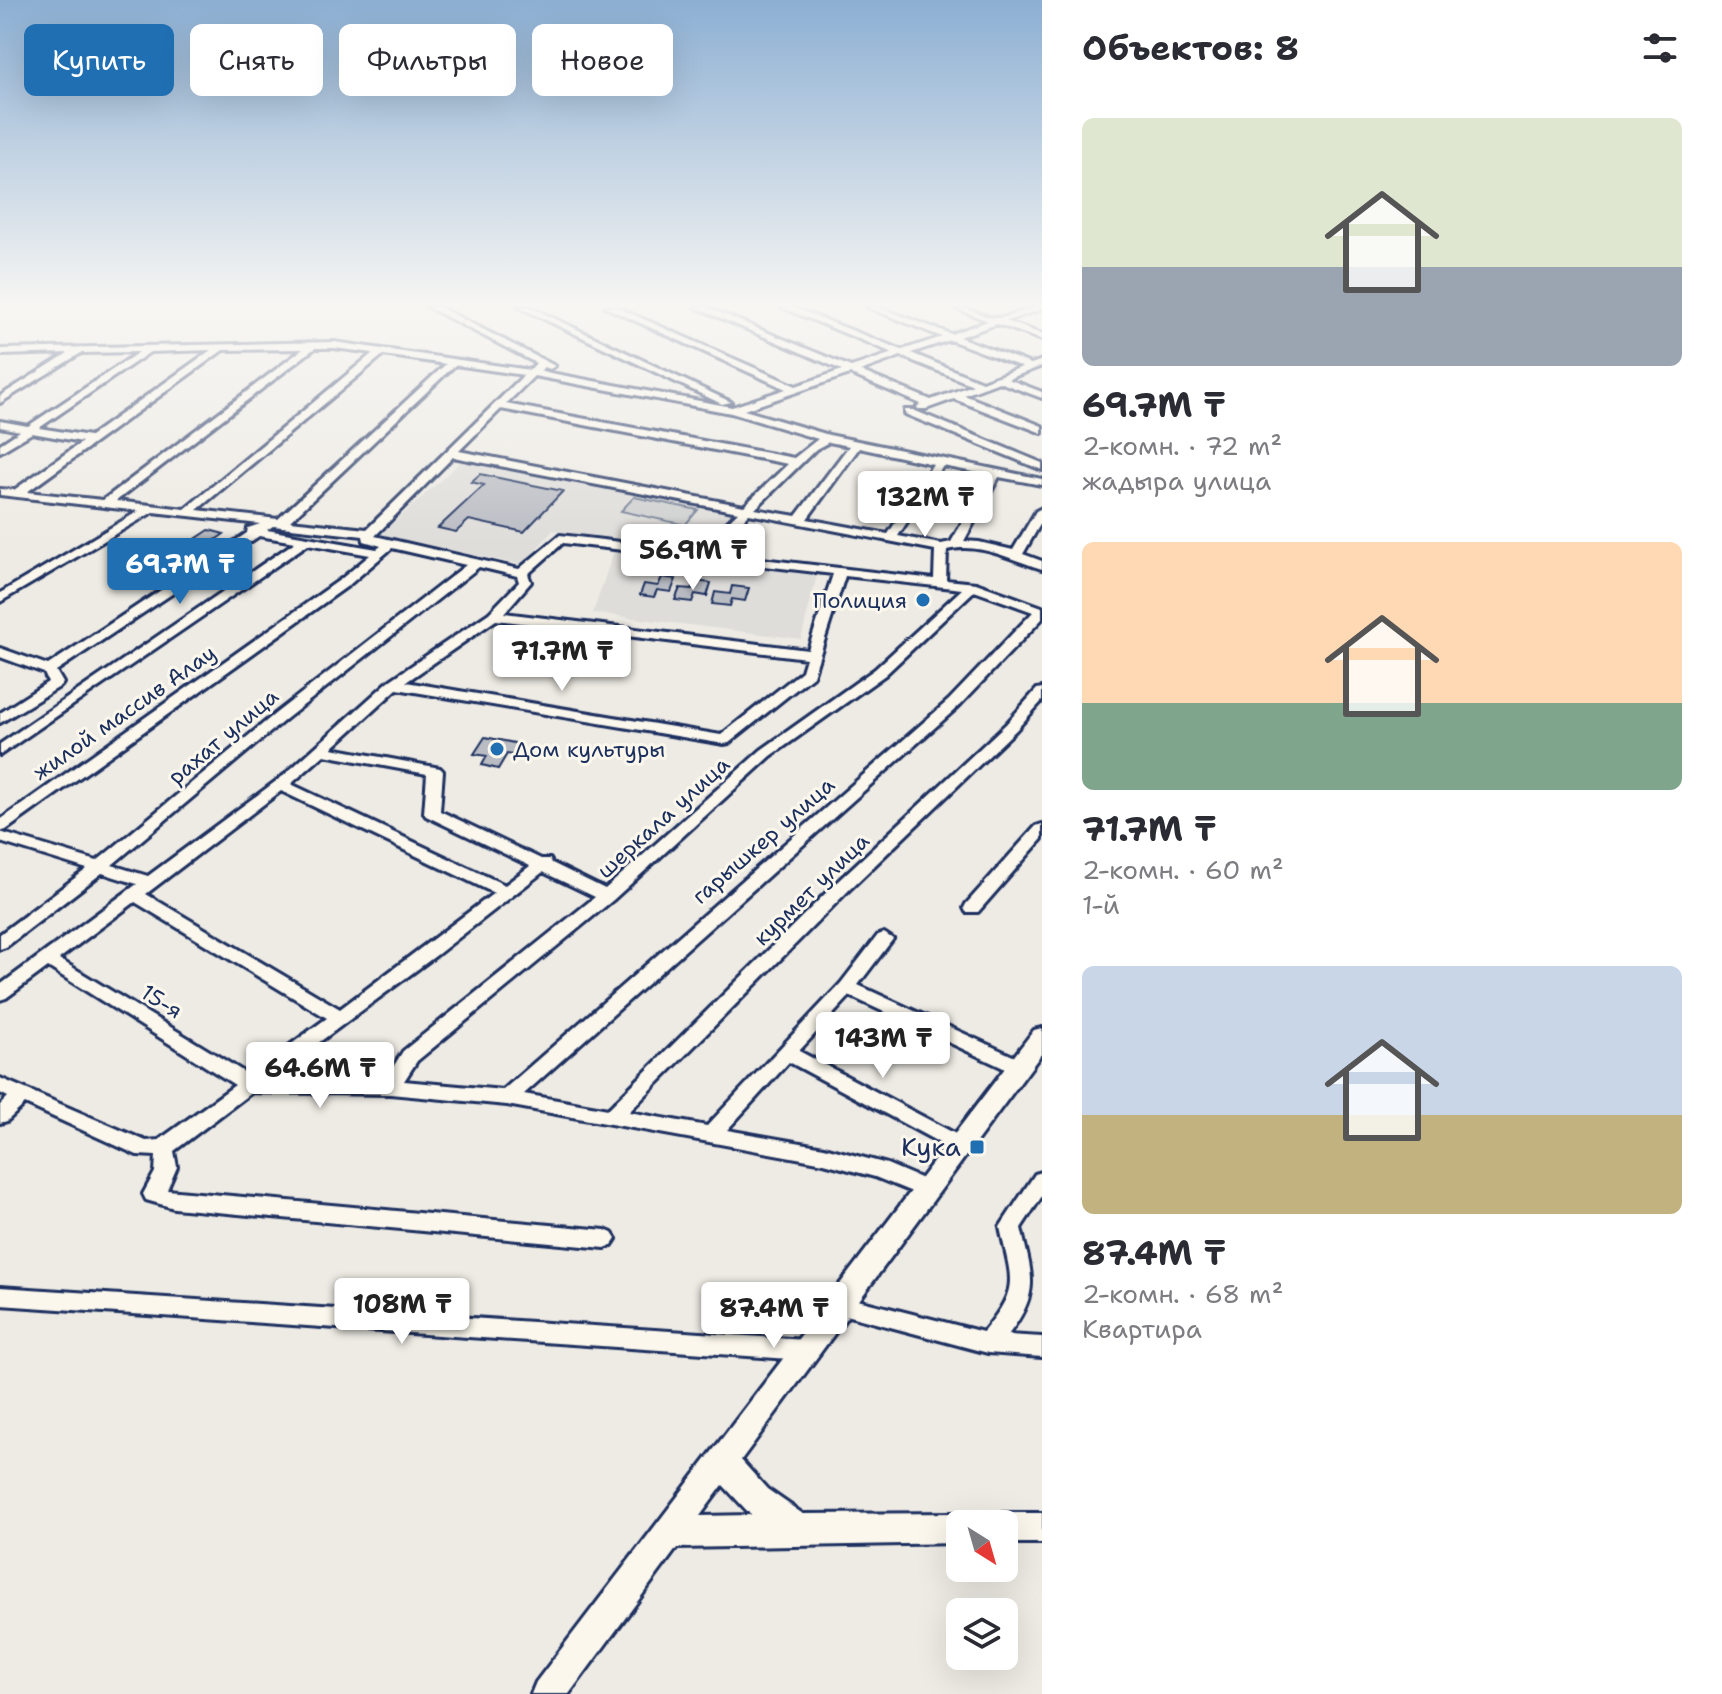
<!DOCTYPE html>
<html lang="ru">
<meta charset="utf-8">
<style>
:root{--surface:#fff;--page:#f7f7f7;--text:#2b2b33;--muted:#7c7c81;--accent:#1f6fb2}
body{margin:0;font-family:"Shantell Sans",sans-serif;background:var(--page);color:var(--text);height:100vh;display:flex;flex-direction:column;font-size:30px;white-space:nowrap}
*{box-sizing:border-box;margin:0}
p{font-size:26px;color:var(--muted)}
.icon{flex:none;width:44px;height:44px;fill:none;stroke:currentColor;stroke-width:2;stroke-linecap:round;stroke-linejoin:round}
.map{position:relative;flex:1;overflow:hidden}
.sheet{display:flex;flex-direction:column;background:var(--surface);width:680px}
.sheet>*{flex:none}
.banner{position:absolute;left:24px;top:24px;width:760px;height:72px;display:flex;gap:16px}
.needle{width:52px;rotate:143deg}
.controls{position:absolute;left:946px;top:1510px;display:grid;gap:16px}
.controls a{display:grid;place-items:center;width:72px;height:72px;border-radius:12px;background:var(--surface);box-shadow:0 8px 32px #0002;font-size:40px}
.price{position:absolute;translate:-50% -68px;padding:0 18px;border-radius:8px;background:#fff;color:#222;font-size:26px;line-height:52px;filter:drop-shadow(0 2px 4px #0008)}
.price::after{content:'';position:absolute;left:50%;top:48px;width:24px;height:18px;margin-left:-12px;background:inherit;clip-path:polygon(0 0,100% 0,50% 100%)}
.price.selected{background:var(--accent);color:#fff}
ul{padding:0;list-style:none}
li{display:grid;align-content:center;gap:16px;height:424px;padding:0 40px}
li span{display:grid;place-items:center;height:248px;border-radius:12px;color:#555}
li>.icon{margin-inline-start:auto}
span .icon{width:144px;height:144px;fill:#fffc;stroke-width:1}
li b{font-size:34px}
h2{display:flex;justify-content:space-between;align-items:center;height:96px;padding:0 40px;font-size:34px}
.chip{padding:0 28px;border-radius:12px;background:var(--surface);box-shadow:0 8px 32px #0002;font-size:28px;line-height:72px}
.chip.selected{background:var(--accent);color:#fff}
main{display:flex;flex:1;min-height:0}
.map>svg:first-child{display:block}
</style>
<main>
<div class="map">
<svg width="1042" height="1694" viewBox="0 0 1042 1694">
<rect width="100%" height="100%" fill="#eeebe4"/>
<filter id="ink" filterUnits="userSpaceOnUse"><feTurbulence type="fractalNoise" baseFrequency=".0125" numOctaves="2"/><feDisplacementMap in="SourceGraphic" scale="16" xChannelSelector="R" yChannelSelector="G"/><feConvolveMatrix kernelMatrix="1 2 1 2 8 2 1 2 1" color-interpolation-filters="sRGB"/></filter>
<g filter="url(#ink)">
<path fill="#deddda" d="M465,458L736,511L709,552L618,543L553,530L523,565L379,536Z
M614,550L817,575L801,639L593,613Z"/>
<path fill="#cecfcf" stroke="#747f96" stroke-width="2" d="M634,497L698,510L685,525L621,511Z"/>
<path fill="#b9bcc3" stroke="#1b2f5e" stroke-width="2" d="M480,474L523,483L563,491L524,532L469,520L456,532L438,528L484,485L471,482Z
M209,530L224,534L201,550L185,546Z
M662,577L676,579L671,592L657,590L654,597L640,595L644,584L658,586Z
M695,581L711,583L707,596L695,594L692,602L675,600L680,588L692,589Z
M732,586L749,588L745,601L732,599L730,606L712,604L715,592L730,594Z
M485,737L519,744L513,755L507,754L498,769L482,765L487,756L474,754Z"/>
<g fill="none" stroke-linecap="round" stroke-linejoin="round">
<defs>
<path id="minor" d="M428,307H439L555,366L550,369L544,367L540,371L732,407L786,389L605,307H616L796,386L842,370L695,307H706L851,367L893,353L781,307H792L902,350L942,337L867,307H878L951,334L988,321L953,307C969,307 984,318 997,318C1012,318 1026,307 1042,307V309L1006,321L1042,334V340L997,324L959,337L1031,364L1042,360V366L1008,379L1042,392V398L999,382L964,395L1042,426V433L954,399L926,409H918L917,407L921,404L850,374L744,410L829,435L1042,479V485L999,477L964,541L979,542L1013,550L1036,511L1042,508V521L1023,554L1042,561V569C1011,560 981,542 947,550L946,580L976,583L1042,607V619L959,706L524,1094L608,1109L839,880L1006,724L1037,689L1042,688V701L1016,730L851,888L629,1112L707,1126L841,983L878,935L884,933L893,939L858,985L1026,1062L1028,1067L1026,1072L1019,1074L1012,1072L850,996L799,1051L967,1140L970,1145L967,1150L960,1153L953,1150L789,1062L727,1130L824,1147L887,1164L934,1184L937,1190L934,1196L927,1198L875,1177L824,1163L507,1105L390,1094L252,1092L174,1151L177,1167L167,1190L605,1230L612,1233L616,1239L612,1245L605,1248L174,1208L146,1200L143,1194L155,1172L156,1156L137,1155L25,1104L7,1121L0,1123V1105L8,1097L0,1093V1078L146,1141L159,1140L235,1085L48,967L6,998L0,1000V985L137,884L102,873L6,947L0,949V934L87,869L0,842V832L97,861L276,713L466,565L392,548L349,585L6,830L0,832V820L341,579L370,555L308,544L0,755V744L295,542L259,536L56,671L63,683L61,686L0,723V713L48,682L44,673L0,657V648L48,665L247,533L248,528L260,524L153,512L0,602V593L139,511L0,495V489L14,490L82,442L32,433L0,452V444L20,431L0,427V421L28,426L139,352L81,353L0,403V396L68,353L0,355V349L334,342L530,370L536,363ZM950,340L1022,367L982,382L911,353ZM315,348H334L373,353L185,509L116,501ZM303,349L103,500L27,492L223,350ZM211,350L90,436L39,428L150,352ZM383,355L446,364L278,519L197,510ZM901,356L973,385L931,400L860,371ZM455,365L524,375L367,529L290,521ZM534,376L731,413L818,439L794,458L506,404ZM501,409L788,464L744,506L459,451ZM829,442L849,446L796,516L755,509L816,449ZM859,448L933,464L888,534L807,519ZM453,457L738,512L697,551L560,535L519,569L375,536ZM943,466L989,475L951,542L941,544L898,536ZM749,514L935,550L934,579L710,553ZM273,526L363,536L364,541L381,546L377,549L267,530ZM563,543L691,558L692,562L696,563L703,559L833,574L808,650L504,613L531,582L528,574ZM479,567L517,576L519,582L489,613L389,681L283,776L148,876L112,865L286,719ZM845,576L962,589L875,669L761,750L605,889L552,863L550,859H541L440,811L443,771L440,768L332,748L397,689L724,744L729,743L813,676ZM974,591L1033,612L949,700L503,1090L404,1081L417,1061L613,900L771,756L885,675ZM496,620L806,658L802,671L721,735L406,682ZM324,755L427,774L424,813L426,816L530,866L505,885L291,784ZM281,791L494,893L340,1009L146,894ZM543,872L595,897L403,1051L385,1080L271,1078L438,954ZM135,902L327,1018L249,1075L59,959Z
M519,307H530L731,402L722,404Z
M905,410H913L1042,463V470L905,414Z
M1042,824V839L978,912H966L964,908L966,904L1036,826Z
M1042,1172V1196L1021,1228C1032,1276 1041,1292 1008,1335L1042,1337V1357L988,1353L834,1312L831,1305L834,1298L842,1296L983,1332C1021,1287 1011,1280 1000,1227L1035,1174Z
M0,1287L806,1340L814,1343L817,1350L814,1357L806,1360L0,1305Z"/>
<path id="major" d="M1042,1028V1053L741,1460L767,1489L803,1514L960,1513L971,1517L974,1524H960V1543L677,1548L569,1694H531L536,1682L1034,1030ZM723,1485L751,1515L700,1516Z
M1004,1513H1042V1543H1004V1524H990L993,1517Z"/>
</defs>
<use href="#minor" stroke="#1b2f5e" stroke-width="6"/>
<use href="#major" stroke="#1b2f5e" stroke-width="6"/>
<use href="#minor" fill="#fbf7ec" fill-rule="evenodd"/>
<use href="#major" fill="#fbf7ec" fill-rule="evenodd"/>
</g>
</g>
<linearGradient id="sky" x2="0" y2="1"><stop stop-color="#8cafd3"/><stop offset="0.56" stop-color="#f7f6f3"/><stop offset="1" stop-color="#f7f6f3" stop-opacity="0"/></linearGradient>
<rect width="1042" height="544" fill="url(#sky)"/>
<g fill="#1f6fb2" stroke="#fbf7ec" stroke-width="3">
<circle cx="923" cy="600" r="8"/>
<circle cx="497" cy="749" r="8"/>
<rect x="969" y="1139" width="16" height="16" rx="4"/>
</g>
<g text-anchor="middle" stroke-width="6" stroke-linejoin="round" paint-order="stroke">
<g font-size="22" fill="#1b2f5e" stroke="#fbf7ec" text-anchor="end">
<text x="907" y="608">Полиция</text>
<text x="513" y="757" text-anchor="start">Дом культуры</text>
</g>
<g font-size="22" fill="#1b2f5e" stroke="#fbf7ec">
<text transform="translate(124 712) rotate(-35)" y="8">жилой массив Алау</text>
<text transform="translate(223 736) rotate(-40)" y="8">рахат улица</text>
<text transform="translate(663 817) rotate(-42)" y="8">шеркала улица</text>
<text transform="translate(763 840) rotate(-41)" y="8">гарышкер улица</text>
<text transform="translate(811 889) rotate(-44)" y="8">курмет улица</text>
<text transform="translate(162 1001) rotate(32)" y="8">15-я</text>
</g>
<g font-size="26" fill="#1b2f5e" stroke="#fbf7ec" text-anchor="end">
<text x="961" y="1156">Кука</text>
</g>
</g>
</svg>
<div class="controls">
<a><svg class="needle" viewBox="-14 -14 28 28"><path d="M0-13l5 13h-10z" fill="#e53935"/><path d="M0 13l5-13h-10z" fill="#7c7c81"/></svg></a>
<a><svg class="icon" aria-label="layers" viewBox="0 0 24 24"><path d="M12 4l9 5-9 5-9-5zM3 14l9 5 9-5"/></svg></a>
</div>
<b class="price" style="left:925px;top:539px">132M ₸</b>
<b class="price" style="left:693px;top:592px">56.9M ₸</b>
<b class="price selected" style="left:180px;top:606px">69.7M ₸</b>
<b class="price" style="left:562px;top:693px">71.7M ₸</b>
<b class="price" style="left:883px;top:1080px">143M ₸</b>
<b class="price" style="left:320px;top:1110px">64.6M ₸</b>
<b class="price" style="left:402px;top:1346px">108M ₸</b>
<b class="price" style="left:774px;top:1350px">87.4M ₸</b>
<div class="banner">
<a class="chip selected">Купить</a>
<a class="chip">Снять</a>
<a class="chip">Фильтры</a>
<a class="chip">Новое</a>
</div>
</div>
<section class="sheet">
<h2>Объектов: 8<svg class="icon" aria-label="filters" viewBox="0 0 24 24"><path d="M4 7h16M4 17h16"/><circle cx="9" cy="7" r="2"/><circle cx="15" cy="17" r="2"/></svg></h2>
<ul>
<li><span style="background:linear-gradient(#dfe7d0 60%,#9aa5b1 0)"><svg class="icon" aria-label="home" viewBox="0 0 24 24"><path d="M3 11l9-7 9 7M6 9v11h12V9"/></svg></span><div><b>69.7M ₸</b><p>2-комн. · 72 m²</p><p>жадыра улица</p></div></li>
<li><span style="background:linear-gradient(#ffd9b3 65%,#7fa58c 0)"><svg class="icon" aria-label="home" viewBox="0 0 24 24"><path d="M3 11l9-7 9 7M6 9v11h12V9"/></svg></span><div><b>71.7M ₸</b><p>2-комн. · 60 m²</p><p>1-й</p></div></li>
<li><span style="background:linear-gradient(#c9d6e8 60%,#c2b280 0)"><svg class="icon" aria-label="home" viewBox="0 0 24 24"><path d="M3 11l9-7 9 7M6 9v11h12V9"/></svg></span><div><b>87.4M ₸</b><p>2-комн. · 68 m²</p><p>Квартира</p></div></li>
</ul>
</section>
</main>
